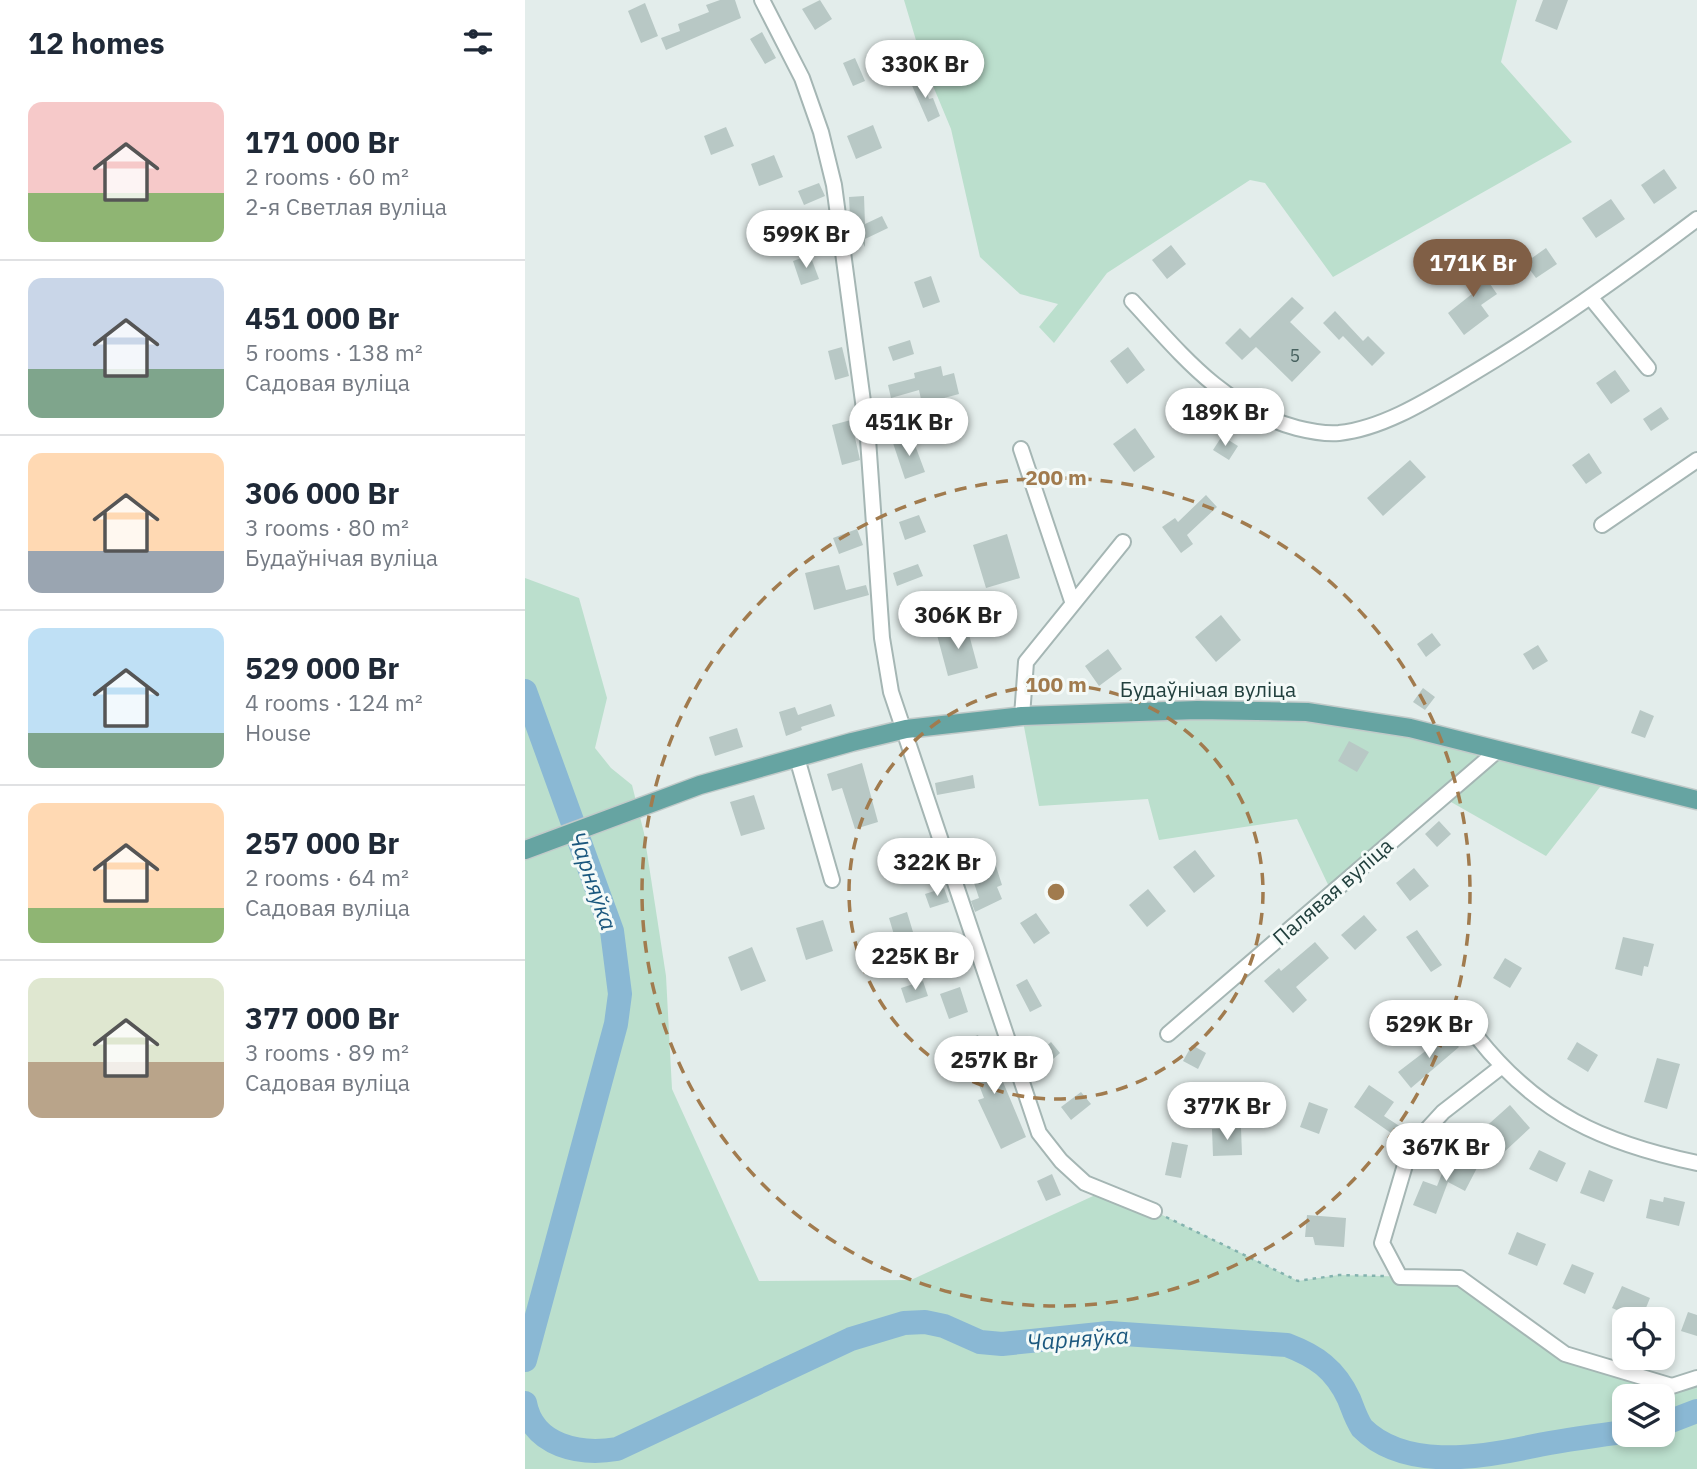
<!DOCTYPE html>
<meta charset="utf-8">
<style>
:root{--surface:#fff;--page:#f2f2f3;--text:#1f2937;--muted:#747a83;--line:#e0e1e3;--accent:#805f46}
body{margin:0;font-family:"IBM Plex Sans",sans-serif;background:var(--page);color:var(--text);height:100vh;display:flex;flex-direction:column;font-size:26px;white-space:nowrap}
*{box-sizing:border-box;margin:0}
p{font-size:23px;color:var(--muted)}
.icon{flex:none;width:38px;height:38px;fill:none;stroke:currentColor;stroke-width:2;stroke-linecap:round;stroke-linejoin:round}
.map{position:relative;flex:1;overflow:hidden}
.sheet{display:flex;flex-direction:column;background:var(--surface);width:525px}
.sheet>*{flex:none}
.fabs{position:absolute;left:1087px;top:1307px;display:grid;gap:14px}
.fabs a{display:grid;place-items:center;width:63px;height:63px;border-radius:14px;background:var(--surface);box-shadow:0 4px 10px #0003;font-size:35px}
.price{position:absolute;translate:-50% -60px;padding:0 16px;border-radius:24px;background:#fff;color:#222;font-size:23px;line-height:46px;filter:drop-shadow(0 2px 4px #0008)}
.price::after{content:'';position:absolute;left:50%;top:42px;width:21px;height:16px;margin-left:-10px;background:inherit;clip-path:polygon(0 0,100% 0,50% 100%)}
.price.current{background:var(--accent);color:#fff}
ul{padding:0;list-style:none}
li{display:flex;align-items:center;gap:21px;height:175px;padding:0 28px}
li+li{border-top:2px solid var(--line)}
li span{display:grid;place-items:center;flex:none;width:196px;height:140px;border-radius:14px;color:#555}
li>.icon{margin-inline-start:auto}
span .icon{width:84px;height:84px;fill:#fffc;stroke-width:1}
li b{font-size:30px}
h2{display:flex;justify-content:space-between;align-items:center;height:84px;padding:0 28px;font-size:30px}
main{display:flex;flex:1;min-height:0}
.map>svg:first-child{display:block}
</style>
<main>
<section class="sheet">
<h2>12 homes<svg class="icon" aria-label="filters" viewBox="0 0 24 24"><path d="M4 7h16M4 17h16"/><circle cx="9" cy="7" r="2"/><circle cx="15" cy="17" r="2"/></svg></h2>
<ul>
<li><span style="background:linear-gradient(#f6c9c9 65%,#8fb573 0)"><svg class="icon" aria-label="home" viewBox="0 0 24 24"><path d="M3 11l9-7 9 7M6 9v11h12V9"/></svg></span><div><b>171 000 Br</b><p>2 rooms · 60 m²</p><p>2-я Светлая вуліца</p></div></li>
<li><span style="background:linear-gradient(#c9d6e8 65%,#7fa58c 0)"><svg class="icon" aria-label="home" viewBox="0 0 24 24"><path d="M3 11l9-7 9 7M6 9v11h12V9"/></svg></span><div><b>451 000 Br</b><p>5 rooms · 138 m²</p><p>Садовая вуліца</p></div></li>
<li><span style="background:linear-gradient(#ffd9b3 70%,#9aa5b1 0)"><svg class="icon" aria-label="home" viewBox="0 0 24 24"><path d="M3 11l9-7 9 7M6 9v11h12V9"/></svg></span><div><b>306 000 Br</b><p>3 rooms · 80 m²</p><p>Будаўнічая вуліца</p></div></li>
<li><span style="background:linear-gradient(#bfe0f5 75%,#7fa58c 0)"><svg class="icon" aria-label="home" viewBox="0 0 24 24"><path d="M3 11l9-7 9 7M6 9v11h12V9"/></svg></span><div><b>529 000 Br</b><p>4 rooms · 124 m²</p><p>House</p></div></li>
<li><span style="background:linear-gradient(#ffd9b3 75%,#8fb573 0)"><svg class="icon" aria-label="home" viewBox="0 0 24 24"><path d="M3 11l9-7 9 7M6 9v11h12V9"/></svg></span><div><b>257 000 Br</b><p>2 rooms · 64 m²</p><p>Садовая вуліца</p></div></li>
<li><span style="background:linear-gradient(#dfe7d0 60%,#b9a48a 0)"><svg class="icon" aria-label="home" viewBox="0 0 24 24"><path d="M3 11l9-7 9 7M6 9v11h12V9"/></svg></span><div><b>377 000 Br</b><p>3 rooms · 89 m²</p><p>Садовая вуліца</p></div></li>
</ul>
</section>
<div class="map">
<svg width="1172" height="1469" viewBox="0 0 1172 1469">
<rect width="100%" height="100%" fill="#e3edeb"/>
<path fill="#bbdfcd" fill-rule="evenodd" d="M379,0H992L976,62L1047,142L808,277L740,183L725,180L582,273L529,343L514,327L533,304L495,294L455,257L426,129L396,57Z
M0,578L54,598L82,698L70,748L86,768L107,785L119,833L141,976L147,1089L234,1281L386,1280L579,1191L629,1211L773,1281L814,1275L935,1278L1040,1354L1147,1386L1172,1378V1469H0ZM1099,1396H1138V1435H1099Z
M782,712L1082,778L1021,856L919,798L807,893L772,819L634,840L623,799L514,806L497,716Z"/>
<g fill="none" stroke-linecap="round" stroke-linejoin="round">
<path stroke="#8ab8d4" stroke-width="24" d="M0,691L87,931L95,994L91,1024L0,1360
M0,1403C8,1447 56,1455 92,1449L326,1339L379,1323L400,1322L419,1326L455,1342L477,1344L584,1333L762,1345C791,1356 810,1369 824,1399C828,1409 831,1419 837,1428C878,1469 950,1459 1009,1446C1038,1440 1069,1436 1099,1432
M1138,1424L1172,1411"/>
</g>
<path fill="#b8c8c5" d="M195,0H210L216,18L141,50L136,38L155,31L153,24L184,12L181,5Z
M295,0L307,19L290,30L277,9Z
M1018,0H1043L1032,30L1010,21Z
M120,3L133,36L116,43L103,11Z
M237,32L251,58L240,64L225,39Z
M330,58L340,81L328,86L318,63Z
M397,77L404,99L408,98L415,116L403,122L385,81Z
M348,125L357,148L331,159L322,136Z
M201,127L209,146L186,155L179,136Z
M249,155L258,177L234,186L226,164Z
M1139,169L1152,188L1129,204L1116,185Z
M294,183L300,196L279,205L273,191Z
M339,196L340,224L357,216L363,228L340,239V247L325,218L324,197Z
M1086,199L1100,219L1071,238L1057,218Z
M646,245L661,264L642,279L627,260Z
M1021,248L1032,264L1011,278L1000,263Z
M285,255L294,279L276,285L268,261Z
M946,257L972,294L956,305L964,316L939,335L923,313L952,290L934,265Z
M406,276L415,302L398,308L389,282Z
M767,297L779,308L765,322L796,352L767,382L731,347L717,360L700,343L715,328L725,338Z
M810,311L838,341L843,336L860,353L847,366L818,336L814,340L798,323Z
M385,340L389,354L368,361L363,347Z
M317,347L324,376L310,380L303,351Z
M603,347L620,370L602,384L585,361Z
M416,366L418,376L429,373L434,394L397,404L394,390L366,398L363,385L390,378L389,373Z
M1090,370L1105,391L1086,404L1071,383Z
M1136,407L1144,419L1126,431L1118,419Z
M326,420L335,460L317,465L307,425Z
M610,428L630,457L609,472L588,444Z
M697,436L713,446L704,460L688,450Z
M387,437L400,472L380,479L368,443Z
M1064,453L1077,473L1061,484L1047,465Z
M885,460L901,477L858,516L842,498Z
M681,495L692,507L662,535L668,544L656,553L637,527L650,518L653,522Z
M394,515L401,532L380,540L374,522Z
M332,529L338,545L314,554L308,538Z
M482,534L495,578L461,588L448,545Z
M393,564L398,576L372,586L368,573Z
M314,565L321,590L341,585L344,595L289,610L280,573Z
M696,615L716,640L691,662L670,637Z
M442,627L453,668L423,676L412,635Z
M907,633L916,645L901,657L892,644Z
M1013,645L1023,661L1008,670L998,654Z
M583,649L597,669L574,686L560,666Z
M898,688L910,697L900,710L888,702Z
M306,704L310,716L276,727L277,730L261,736L254,712L270,707L273,715Z
M1115,710L1129,716L1120,738L1106,733Z
M212,728L218,747L190,756L184,737Z
M824,741L844,752L832,772L813,761Z
M337,763L353,822L330,829L317,788L307,791L302,774Z
M448,775L450,788L412,795L410,783Z
M229,795L240,829L216,836L205,802Z
M914,821L926,834L912,847L900,834Z
M670,850L690,876L669,893L648,867Z
M468,857L477,885L472,887L477,899L450,912L446,901L454,898L448,880L457,878L453,863Z
M889,868L904,886L885,901L871,883Z
M419,888L424,902L405,908L400,894Z
M623,889L641,911L622,927L604,905Z
M382,912L388,932L370,938L364,918Z
M511,913L525,933L509,944L495,923Z
M839,915L852,930L830,950L816,935Z
M298,920L308,951L281,960L271,928Z
M892,930L917,965L906,972L881,937Z
M437,935L446,964L430,969L421,940Z
M1098,937L1129,944L1123,967L1119,966L1117,976L1090,969Z
M790,942L804,958L771,987L782,1000L768,1013L739,981L754,968L756,971Z
M227,947L241,981L216,991L203,957Z
M980,958L997,968L985,988L968,978Z
M502,979L517,1006L505,1012L491,985Z
M398,981L403,996L381,1003L376,988Z
M435,987L443,1012L424,1019L415,994Z
M933,1000L945,1012L925,1032L908,1014L918,1004L923,1010Z
M919,1031L934,1047L886,1088L873,1072L907,1046L905,1045Z
M453,1035L463,1060L468,1058L501,1137L476,1149L453,1100L459,1098L437,1041Z
M526,1042L535,1053L520,1066L510,1056Z
M1052,1042L1073,1055L1063,1072L1042,1059Z
M667,1045L681,1053L673,1069L658,1061Z
M1132,1058L1155,1064L1142,1109L1119,1102Z
M844,1085L869,1102L859,1116L879,1129L873,1138L829,1107Z
M556,1092L566,1104L546,1120L536,1107Z
M784,1102L803,1109L794,1134L775,1127Z
M985,1105L1005,1128L977,1154L956,1131Z
M716,1128L717,1155L688,1156L687,1129Z
M647,1142L663,1145L656,1178L640,1175Z
M1014,1150L1041,1163L1032,1182L1004,1169Z
M926,1151L953,1166L940,1191L923,1182L911,1214L888,1205L898,1181L912,1186Z
M1064,1170L1088,1180L1079,1202L1055,1193Z
M527,1174L536,1195L521,1201L512,1181Z
M1139,1197L1160,1202L1154,1226L1121,1218L1125,1199L1138,1202Z
M782,1215L821,1218L819,1247L790,1245L788,1237H780Z
M992,1232L1021,1244L1012,1266L983,1254Z
M1047,1264L1069,1273L1060,1294L1038,1284Z
M1097,1286L1125,1298L1116,1320L1087,1308Z
M1163,1312L1172,1315V1336L1156,1331Z"/>
<g fill="none" stroke-linecap="round" stroke-linejoin="round">
<defs>
<path id="minor" d="M237,0L277,78L296,132L309,185L343,439L357,638L366,692L514,1133L536,1161L560,1183L629,1211
M1066,298L1123,368
M607,301C656,354 698,408 772,428C784,431 802,434 814,433C860,428 906,398 945,375C1024,328 1098,275 1172,219
M496,449L548,604
M1077,525L1172,460
M497,716L501,662L598,542
M272,758L307,880
M643,1034L973,750
M952,1037C1013,1114 1078,1143 1172,1163
M976,1067L918,1112L885,1148L857,1243L875,1277L935,1278L1040,1354L1147,1386L1172,1378"/>
<path id="major" d="M0,850L175,785L327,742L381,729L497,716L672,710L782,712L885,728L1172,800"/>
</defs>
<use href="#minor" stroke="#a5b6b4" stroke-width="18"/>
<use href="#major" stroke="#c1cac9" stroke-width="21"/>
<path stroke="#83b2ae" stroke-width="2.5" stroke-dasharray="3.5 5" stroke-linecap="butt" d="M641,1217L773,1281L814,1275L861,1276"/>
<use href="#minor" stroke="#fff" stroke-width="14"/>
<use href="#major" stroke="#66a4a2" stroke-width="18"/>
</g>
<g fill="none" stroke="#a17b4e" stroke-width="3.5" stroke-dasharray="12 9">
<circle cx="531" cy="892" r="207"/>
<circle cx="531" cy="892" r="414"/>
</g>
<g text-anchor="middle" stroke-width="6" stroke-linejoin="round" paint-order="stroke">
<g font-size="18" fill="#486260">
<text x="770" y="362">5</text>
</g>
<g font-size="21" fill="#22403e" stroke="#f4faf8">
<text x="683" y="697">Будаўнічая вуліца</text>
<text transform="translate(808 892) rotate(-41)" y="7">Палявая вуліца</text>
</g>
<g font-size="23" font-style="italic" fill="#1a577e" stroke="#f4faf8">
<text transform="translate(68 881) rotate(71)" y="8">Чарняўка</text>
<text transform="translate(553 1339) rotate(-4)" y="8">Чарняўка</text>
</g>
</g>
<circle cx="531" cy="892" r="10" fill="#a17b4e" stroke="#f4faf8" stroke-width="3.5"/>
<g font-size="21" text-anchor="middle" font-weight="bold" fill="#a17b4e" stroke="#f4faf8" stroke-width="6" stroke-linejoin="round" paint-order="stroke">
<text x="531" y="485">200 m</text>
<text x="531" y="692">100 m</text>
</g>
</svg>
<div class="fabs">
<a><svg class="icon" aria-label="locate" viewBox="0 0 24 24"><circle cx="12" cy="12" r="6"/><path d="M12 2v4M12 18v4M2 12h4M18 12h4"/></svg></a>
<a><svg class="icon" aria-label="layers" viewBox="0 0 24 24"><path d="M12 4l9 5-9 5-9-5zM3 14l9 5 9-5"/></svg></a>
</div>
<b class="price" style="left:400px;top:100px">330K Br</b>
<b class="price" style="left:281px;top:270px">599K Br</b>
<b class="price current" style="left:948px;top:299px">171K Br</b>
<b class="price" style="left:700px;top:448px">189K Br</b>
<b class="price" style="left:384px;top:458px">451K Br</b>
<b class="price" style="left:433px;top:651px">306K Br</b>
<b class="price" style="left:412px;top:898px">322K Br</b>
<b class="price" style="left:390px;top:992px">225K Br</b>
<b class="price" style="left:904px;top:1060px">529K Br</b>
<b class="price" style="left:469px;top:1096px">257K Br</b>
<b class="price" style="left:702px;top:1142px">377K Br</b>
<b class="price" style="left:921px;top:1183px">367K Br</b>
</div>
</main>
